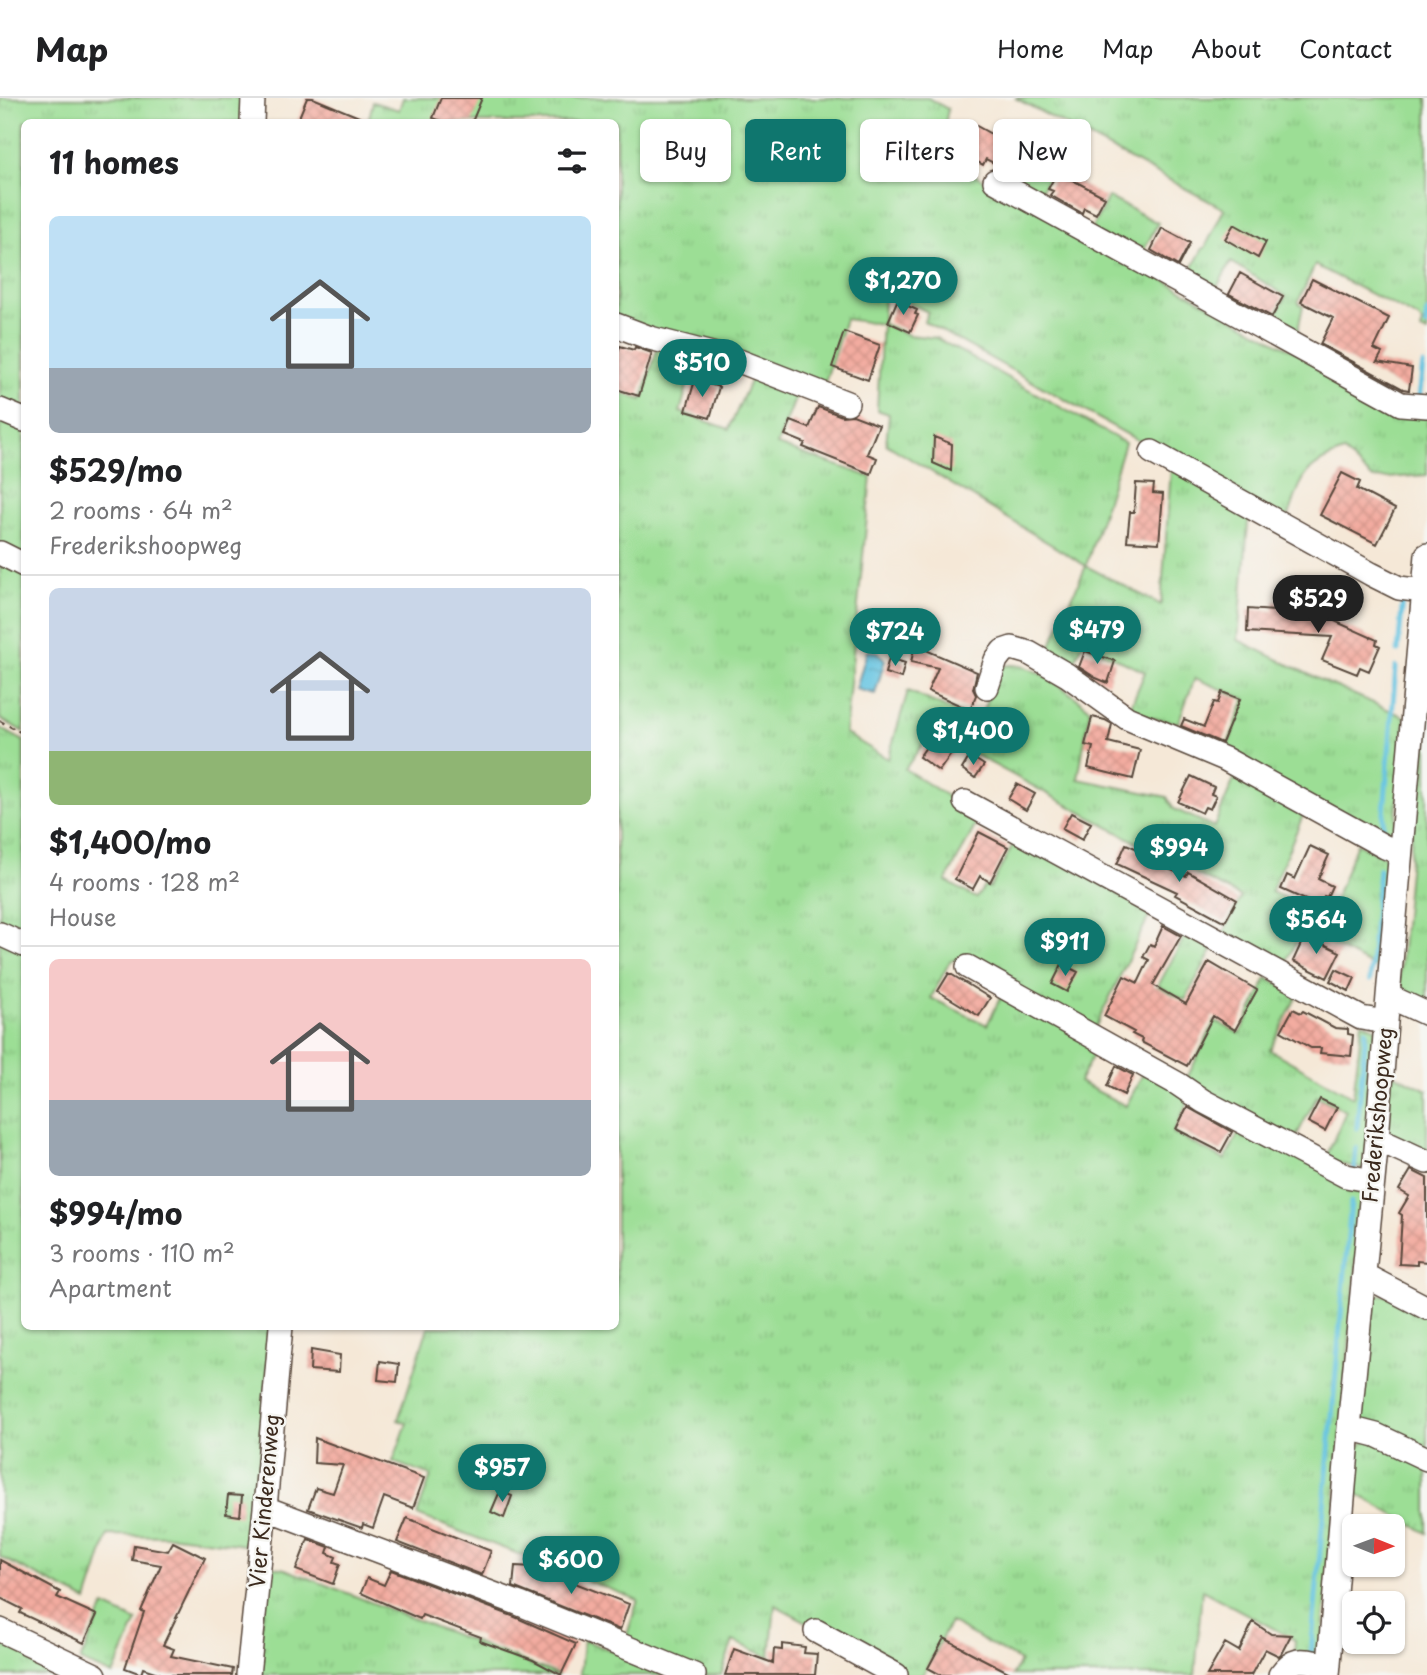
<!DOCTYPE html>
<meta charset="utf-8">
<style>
:root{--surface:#fff;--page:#f6f6f6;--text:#202124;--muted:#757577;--line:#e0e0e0;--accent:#0f766e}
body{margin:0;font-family:"Playpen Sans",sans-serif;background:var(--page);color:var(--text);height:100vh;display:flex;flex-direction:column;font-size:26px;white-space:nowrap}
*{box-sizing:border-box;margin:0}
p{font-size:23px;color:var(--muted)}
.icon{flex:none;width:38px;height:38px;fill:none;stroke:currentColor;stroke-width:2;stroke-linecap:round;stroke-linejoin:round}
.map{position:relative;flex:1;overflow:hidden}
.drawer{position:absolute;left:21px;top:21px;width:598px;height:1211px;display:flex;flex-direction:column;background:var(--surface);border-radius:10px;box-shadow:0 2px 5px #0004}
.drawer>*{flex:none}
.banner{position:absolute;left:640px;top:21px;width:665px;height:63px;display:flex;gap:14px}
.needle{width:46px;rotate:91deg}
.controls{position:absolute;left:1342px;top:1416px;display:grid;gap:14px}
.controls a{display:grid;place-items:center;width:63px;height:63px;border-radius:10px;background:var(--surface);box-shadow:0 2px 5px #0004;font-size:35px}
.price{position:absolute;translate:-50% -60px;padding:0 16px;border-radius:24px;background:var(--accent);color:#fff;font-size:23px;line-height:46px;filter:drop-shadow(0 2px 4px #0008)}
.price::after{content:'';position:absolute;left:50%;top:42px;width:21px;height:16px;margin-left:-10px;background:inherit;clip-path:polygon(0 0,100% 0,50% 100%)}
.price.current{background:#222;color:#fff}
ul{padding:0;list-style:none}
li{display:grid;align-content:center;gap:14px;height:371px;padding:0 28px}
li+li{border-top:2px solid var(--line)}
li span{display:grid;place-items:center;height:217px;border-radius:10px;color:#555}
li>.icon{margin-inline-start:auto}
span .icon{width:126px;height:126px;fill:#fffc;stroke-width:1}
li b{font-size:30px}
h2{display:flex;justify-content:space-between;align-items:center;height:84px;padding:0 28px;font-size:30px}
.tag{padding:0 24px;border-radius:10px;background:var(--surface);box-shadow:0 2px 5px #0004;font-size:24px;line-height:63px}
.tag.current{background:var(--accent);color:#fff}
header{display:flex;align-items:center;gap:42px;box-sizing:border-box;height:98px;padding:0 35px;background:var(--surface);border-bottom:2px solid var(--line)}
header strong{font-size:33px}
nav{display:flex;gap:38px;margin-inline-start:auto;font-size:24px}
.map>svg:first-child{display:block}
</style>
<header>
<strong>Map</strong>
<nav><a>Home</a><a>Map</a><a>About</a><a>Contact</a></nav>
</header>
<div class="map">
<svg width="1427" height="1577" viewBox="0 0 1427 1577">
<defs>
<pattern id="grass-tufts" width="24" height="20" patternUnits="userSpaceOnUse" patternTransform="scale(1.75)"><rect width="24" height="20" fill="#9cde95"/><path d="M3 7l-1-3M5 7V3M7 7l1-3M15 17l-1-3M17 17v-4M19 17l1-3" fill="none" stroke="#87bf80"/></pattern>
<pattern id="water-ripples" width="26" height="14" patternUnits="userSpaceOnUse" patternTransform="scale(1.75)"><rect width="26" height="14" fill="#62c3e1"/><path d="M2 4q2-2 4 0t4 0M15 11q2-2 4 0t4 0" fill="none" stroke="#529fb6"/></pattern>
<pattern id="building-cross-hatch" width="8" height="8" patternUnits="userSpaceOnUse" patternTransform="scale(1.75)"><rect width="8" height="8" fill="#f3aca0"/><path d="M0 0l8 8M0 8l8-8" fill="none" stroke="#d19489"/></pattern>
</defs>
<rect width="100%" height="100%" fill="#f6f6f2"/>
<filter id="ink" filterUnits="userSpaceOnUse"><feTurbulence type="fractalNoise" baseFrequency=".0143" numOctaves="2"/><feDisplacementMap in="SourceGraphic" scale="14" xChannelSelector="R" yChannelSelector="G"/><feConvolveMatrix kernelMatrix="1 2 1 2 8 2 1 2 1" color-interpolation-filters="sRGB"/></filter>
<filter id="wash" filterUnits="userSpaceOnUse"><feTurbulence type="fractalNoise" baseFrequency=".00686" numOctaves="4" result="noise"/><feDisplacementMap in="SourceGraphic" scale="28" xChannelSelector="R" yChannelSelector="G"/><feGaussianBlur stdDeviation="1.57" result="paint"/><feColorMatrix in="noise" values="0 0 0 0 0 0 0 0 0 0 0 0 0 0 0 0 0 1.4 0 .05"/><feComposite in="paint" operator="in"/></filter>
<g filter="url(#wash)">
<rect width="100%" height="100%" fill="#f5e8d7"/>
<path fill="url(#grass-tufts)" stroke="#6c845a" stroke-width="2" d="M0,0H246L244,24H24V317L0,307Z
M403,0H928L948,11L939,57L1280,246L1425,317L1427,320V377L1373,381L1344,354C1299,369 1302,384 1286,425L924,223L928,214L884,192L883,226L909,237L936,240L1125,345L1086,468L1161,507L1171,371L1249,414L1238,542L1316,580L1405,619L1394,743L1222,662L1245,601L1195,580L1178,625L1128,615L1145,574L1083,545L1069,575L1044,563L1086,468L886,346L889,316L877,312L882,226L845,221L823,291L616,221V24H368L373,4L399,12Z
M1015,0H1427V235L1421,232L1423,225L1418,220L1315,167L1298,204L1303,208L1295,245L1269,230L1286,198L1231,164L1213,196L1186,182L1203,150H1205L1224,111Z
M1019,49L1054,69L1037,100L1002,81Z
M1108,99L1158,125L1141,158L1091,132Z
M658,248L695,260L680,314L729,331L754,274L799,291L777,347L871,379L845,635L888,661L908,593L978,624L1000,570C1024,556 1072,596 1090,611L1078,681L1167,699L1174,711L1214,729L1235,679L1304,715L1271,794L1328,819L1357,745L1389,761L1382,873L1302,832L1282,872L1221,840L1241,799L1156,755L932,633L905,671L980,719L946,783L976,800L985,788L990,790L1017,739L1151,814L1094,932L961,860L950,863L931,900L987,927L1003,894L1098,947L1079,984L1126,1008L1144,974L1190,1000L1173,1035L1225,1062L1242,1028L1363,1092L1321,1556L1294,1555L1295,1542L1202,1492L1195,1577H1013L1020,1563L950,1524L923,1577H907L775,1507L770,1559L733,1543L721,1577H702L624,1546L638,1502L417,1417L431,1378L393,1364L407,1325L398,1322L428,1229L616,1228V293L642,302Z
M0,317L24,327V463L0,451Z
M0,460L24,472V634L0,621Z
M1427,567V909L1406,897L1399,885Z
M0,630L24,643V842L0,831Z
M1188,832L1215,847L1185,902L1158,888Z
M0,841L24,852V1228L272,1229L252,1448L176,1438L108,1437L87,1503L0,1459Z
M1267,880L1298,896L1270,952L1353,999L1362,924L1377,931L1367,1072L1325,1062L1346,1013L1317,998L1293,1045L1184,986L1215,923L1240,936Z
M1390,974L1427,992V1058L1383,1039Z
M1375,1196L1399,1199L1427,1214V1355L1358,1329L1371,1198Z
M1368,1341L1427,1365V1435L1350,1392L1356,1351Z
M268,1468L285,1471L559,1577H256Z
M104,1508L137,1523L113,1577L80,1563Z
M0,1537L83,1577H0Z
M583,1542L678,1577H580Z"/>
<path fill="url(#water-ripples)" stroke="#4e7680" stroke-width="2" d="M867,553L878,554L885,562L875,596L856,591Z"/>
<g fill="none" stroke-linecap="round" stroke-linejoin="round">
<path stroke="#62c3e1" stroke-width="5" d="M1426,227L1427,215
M1419,301L1423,267
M1398,553L1403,501
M1382,739L1396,569
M1370,882L1379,771
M1357,1030L1366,932
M1354,1073L1356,1050
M1311,1555L1351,1104"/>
</g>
<g id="blocks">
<path fill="url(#building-cross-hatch)" d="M307,0H313L371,24H297Z
M441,0H482L472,24H444L433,20Z
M962,24L971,29L973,26L1016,50L1005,71L986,61L983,67L962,56L965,49L952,42Z
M1061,76L1105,99L1096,116L1084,110L1082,115L1050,97L1053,93L1048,91L1054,80L1058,81Z
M1234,126L1266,144L1258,160L1225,141Z
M1162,130L1190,145L1178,168L1151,152Z
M1240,175L1283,199L1272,219L1229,196Z
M1312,181L1389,220L1374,251L1382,255L1377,264L1412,270L1409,292L1403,291L1320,246L1333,220L1301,204Z
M897,203L917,212L915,216L918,217L910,234L888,224Z
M844,234L880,247L868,282L832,269Z
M620,248L634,252L635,249L652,255L639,298L616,291V261Z
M695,282L719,289L710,320L686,313Z
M818,309L842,318L853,317L879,327L867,356L877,360L871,376L803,349L805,345L785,337L791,323L809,330Z
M934,339L952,346L951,373L933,365Z
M1342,375L1360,384L1357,391L1395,411L1377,446L1320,417Z
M1136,385L1154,386L1153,395L1163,396L1159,445L1127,443L1130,414H1134Z
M1274,503L1290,504L1289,514L1319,516L1377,542L1376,546L1380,548L1369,573L1360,569L1357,576L1322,562L1332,539L1247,534L1248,511L1274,513Z
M915,547L929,550L928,553L977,574L973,591L976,597L970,612L928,593L938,570L911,564Z
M1085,553L1115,563L1108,585L1096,580L1079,569Z
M889,560L905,565L901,580L885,575Z
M1222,594L1240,601L1222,645L1181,628L1184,621L1204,629L1214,604L1218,605Z
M1092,619L1105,622L1112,626L1108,644L1140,652L1133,681L1088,670L1093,649L1085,647Z
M934,638L954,652L939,673L919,659Z
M970,658L984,667L975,680L962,671Z
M1191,678L1214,689L1211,696L1216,698L1210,711L1205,709L1202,715L1178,704Z
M1017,686L1035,696L1026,712L1008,701Z
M1071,715L1091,725L1082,742L1062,731Z
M979,734L1008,749L990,784L980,778L973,791L955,781Z
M1126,746L1152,757L1150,764L1186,778L1188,774L1237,802L1225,824L1175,797L1177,794L1117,766Z
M1310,748L1329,757L1318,781L1332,788L1327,799L1324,798L1319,808L1281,791L1287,777L1295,781Z
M1163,828L1181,838L1153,887L1186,906L1209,864L1257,892L1235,932L1213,918L1187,968L1141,944L1142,941L1132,936L1134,934L1104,918L1124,878L1138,885L1149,862L1143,859L1150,846L1154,848Z
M1305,837L1340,854L1327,880L1293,863Z
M1062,866L1078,874L1067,894L1052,886Z
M1336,871L1355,880L1349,893L1330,883Z
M949,875L990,900L979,918L938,893Z
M1293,911L1301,915L1303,913L1335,930L1348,931V936L1353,937L1351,958L1320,955L1321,950H1311L1281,933Z
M1116,968L1133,977L1124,997L1107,988Z
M1320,1001L1337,1009L1325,1033L1308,1024Z
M1187,1009L1232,1034L1221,1054L1176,1031Z
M1411,1072L1427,1080V1164L1417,1163V1167L1399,1166L1402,1117L1399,1115L1409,1098L1399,1092Z
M311,1252L340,1257L339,1274L310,1272Z
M380,1263L399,1266L397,1284L378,1282Z
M315,1340L424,1380L413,1410L384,1399L373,1430L363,1426L362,1430L308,1411L316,1390L333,1395L343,1367L314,1365Z
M500,1393L512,1398L504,1420L491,1414Z
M228,1397L242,1398L240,1418L226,1416Z
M407,1420L491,1453L482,1477L397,1444Z
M308,1441L329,1449L327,1455L336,1459L334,1464L340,1466L333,1486L296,1472Z
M173,1444L205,1460L163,1547L174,1551L171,1558L233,1571L232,1577H164L143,1570L141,1576L125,1570L144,1514L141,1513L161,1467L132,1462L134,1447L168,1453Z
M0,1462L60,1494L57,1499L97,1517L84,1545L20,1515L22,1511L0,1500Z
M515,1468L534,1469L629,1506L620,1532L513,1489Z
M391,1472L515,1519L576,1546L561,1577L533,1562L480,1543L481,1539L422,1517L420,1521L361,1495L367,1480L384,1487Z
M1253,1524L1271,1536L1291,1537L1281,1556L1279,1558L1265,1551L1251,1577H1207L1225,1545L1239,1553Z
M944,1540L981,1560L1014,1577H941L928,1570Z
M782,1546L805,1549L804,1555L817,1556L815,1577H725L734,1551L773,1565L774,1551L782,1552Z"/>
</g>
</g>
<g filter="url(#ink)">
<use href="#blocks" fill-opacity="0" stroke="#57463a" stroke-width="2"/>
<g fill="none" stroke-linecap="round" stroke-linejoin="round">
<defs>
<path id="minor" d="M252,24L253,0
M995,83L1401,306L1427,308
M616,227L650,240L739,263L847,305
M0,312L24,322
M1152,354L1371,476L1399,490L1424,493
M0,455L24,467
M987,589L996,562L1003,553L1012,550L1029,555L1067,577L1127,620L1225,661L1385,749L1400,755
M965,704L1361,920L1386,924
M0,836L24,847
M968,869L1178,986L1203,1003L1346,1078L1373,1083
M1388,898L1427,916
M1377,1041L1427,1064
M1364,1177L1427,1210
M1349,1330L1376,1337L1427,1361
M265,1410L520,1506L694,1577
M0,1532L95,1577
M816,1533L896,1577
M248,1577L265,1410L281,1228
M1280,1577C1295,1556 1306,1563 1329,1567
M1328,1577L1349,1330L1377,1041L1388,898L1427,457"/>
</defs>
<use href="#minor" stroke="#57463a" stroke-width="26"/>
<path stroke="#57463a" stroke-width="2.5" stroke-dasharray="5 5" stroke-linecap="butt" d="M0,623L24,636"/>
<use href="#minor" stroke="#fff" stroke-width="23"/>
</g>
</g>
<g text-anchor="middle" stroke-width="5" stroke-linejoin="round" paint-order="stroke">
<g font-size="21" fill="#3b2a1e" stroke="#f6f6f2">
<text transform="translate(1378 1017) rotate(-85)" y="7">Frederikshoopweg</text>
<text transform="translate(265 1403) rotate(-85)" y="7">Vier Kinderenweg</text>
</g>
</g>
</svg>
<div class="controls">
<a><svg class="needle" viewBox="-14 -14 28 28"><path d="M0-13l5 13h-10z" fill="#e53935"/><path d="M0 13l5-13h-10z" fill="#757577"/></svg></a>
<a><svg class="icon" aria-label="locate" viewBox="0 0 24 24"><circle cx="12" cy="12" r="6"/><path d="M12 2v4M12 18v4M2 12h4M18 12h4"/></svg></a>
</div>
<b class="price" style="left:903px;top:219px">$1,270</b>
<b class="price" style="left:702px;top:301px">$510</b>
<b class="price current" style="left:1318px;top:537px">$529</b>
<b class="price" style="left:1097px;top:568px">$479</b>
<b class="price" style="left:895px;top:570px">$724</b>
<b class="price" style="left:973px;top:669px">$1,400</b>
<b class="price" style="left:1179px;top:786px">$994</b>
<b class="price" style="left:1316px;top:858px">$564</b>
<b class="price" style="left:1065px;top:880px">$911</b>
<b class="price" style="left:502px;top:1406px">$957</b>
<b class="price" style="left:571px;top:1498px">$600</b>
<div class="banner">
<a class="tag">Buy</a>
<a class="tag current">Rent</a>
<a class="tag">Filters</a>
<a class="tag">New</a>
</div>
<section class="drawer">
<h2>11 homes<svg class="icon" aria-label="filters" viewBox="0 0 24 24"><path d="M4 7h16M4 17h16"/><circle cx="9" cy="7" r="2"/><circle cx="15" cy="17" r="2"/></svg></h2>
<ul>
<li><span style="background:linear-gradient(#bfe0f5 70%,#9aa5b1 0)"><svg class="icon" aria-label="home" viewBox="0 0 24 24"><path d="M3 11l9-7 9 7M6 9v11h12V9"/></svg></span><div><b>$529/mo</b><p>2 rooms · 64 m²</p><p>Frederikshoopweg</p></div></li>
<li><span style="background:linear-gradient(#c9d6e8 75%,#8fb573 0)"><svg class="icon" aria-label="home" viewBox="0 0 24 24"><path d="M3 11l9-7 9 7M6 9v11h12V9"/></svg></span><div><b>$1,400/mo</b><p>4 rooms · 128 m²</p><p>House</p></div></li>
<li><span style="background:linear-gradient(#f6c9c9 65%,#9aa5b1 0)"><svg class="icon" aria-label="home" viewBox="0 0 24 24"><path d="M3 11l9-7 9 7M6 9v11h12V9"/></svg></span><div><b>$994/mo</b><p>3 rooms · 110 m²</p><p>Apartment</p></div></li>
</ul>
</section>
</div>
